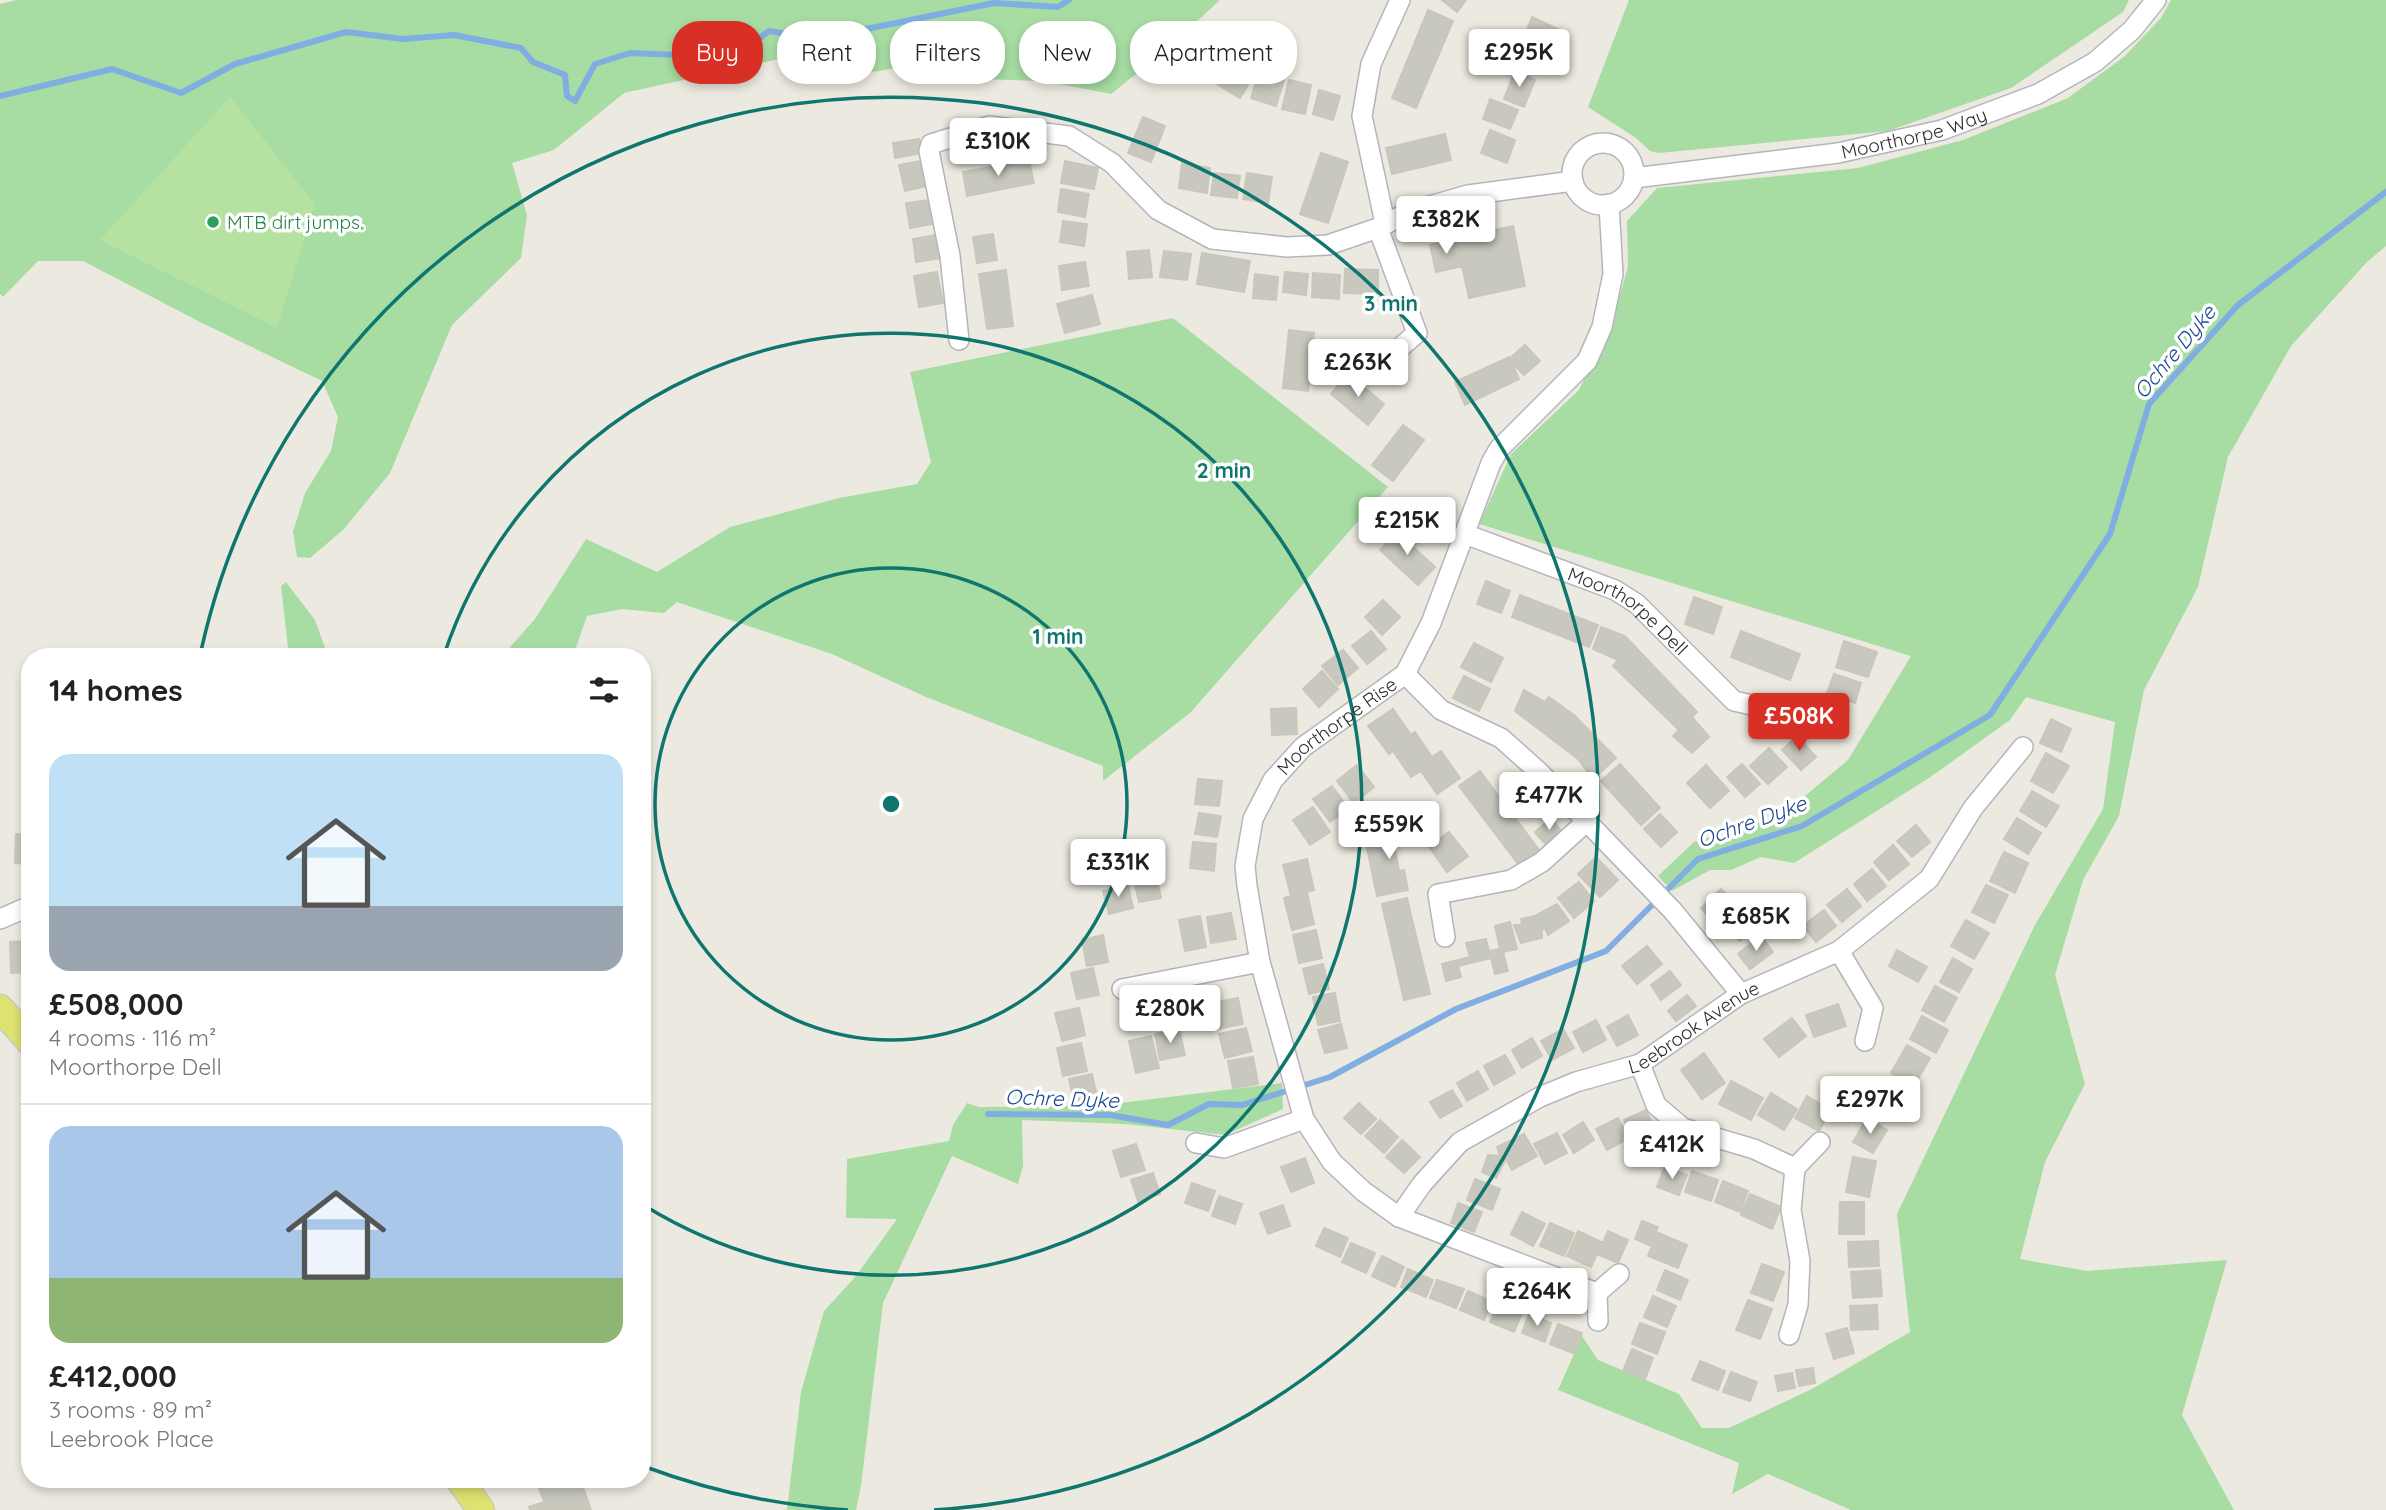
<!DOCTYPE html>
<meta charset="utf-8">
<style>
:root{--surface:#fff;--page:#f2f2f2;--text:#222;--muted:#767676;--line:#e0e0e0;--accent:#d93025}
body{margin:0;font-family:Quicksand,sans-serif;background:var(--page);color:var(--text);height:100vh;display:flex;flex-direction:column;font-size:26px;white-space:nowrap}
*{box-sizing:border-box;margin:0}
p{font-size:23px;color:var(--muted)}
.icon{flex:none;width:38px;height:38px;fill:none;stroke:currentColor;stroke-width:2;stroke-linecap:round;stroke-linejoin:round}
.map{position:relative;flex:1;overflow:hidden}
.side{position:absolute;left:21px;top:648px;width:630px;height:840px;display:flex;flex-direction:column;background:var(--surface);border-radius:28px;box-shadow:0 4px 10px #0003}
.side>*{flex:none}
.hud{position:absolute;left:672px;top:21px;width:665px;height:63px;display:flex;gap:14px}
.price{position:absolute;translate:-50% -60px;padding:0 16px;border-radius:7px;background:#fff;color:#222;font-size:23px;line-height:46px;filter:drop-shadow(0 2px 4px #0008)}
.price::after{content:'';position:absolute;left:50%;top:42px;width:21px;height:16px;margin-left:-10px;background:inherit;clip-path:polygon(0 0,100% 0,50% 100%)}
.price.active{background:var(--accent);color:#fff}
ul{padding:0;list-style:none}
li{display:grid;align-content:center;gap:14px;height:371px;padding:0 28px}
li+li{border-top:2px solid var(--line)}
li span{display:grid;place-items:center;height:217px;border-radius:21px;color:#555}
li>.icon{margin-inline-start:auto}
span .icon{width:126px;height:126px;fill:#fffc;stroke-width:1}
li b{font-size:30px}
h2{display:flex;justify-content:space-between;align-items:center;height:84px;padding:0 28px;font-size:30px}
.tag{padding:0 24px;border-radius:28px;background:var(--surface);box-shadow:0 4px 10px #0003;font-size:24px;line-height:63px}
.tag.active{background:var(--accent);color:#fff}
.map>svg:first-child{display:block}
</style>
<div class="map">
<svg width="2386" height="1510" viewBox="0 0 2386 1510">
<rect width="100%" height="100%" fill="#eceae0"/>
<path fill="#a7dca3" d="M16,0H1220L1165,51L1111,94L1044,81L946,78L896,68L849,76L821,70L806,53L624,93L554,150L512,163L527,215L521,258L452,325L390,473L343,530L310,558L297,557L293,532L305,493L331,451L338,417L322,381L202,323L83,261H38L3,297L0,294V4Z
M1629,0H2129L2123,12L2011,88L1888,131L1659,153L1650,151L1636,138L1588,107Z
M2171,0H2386V246L2367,262L2291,346L2228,457L2198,587L2144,690L2119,816L2083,880L2055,975L2085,1084L2045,1162L2020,1259L2087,1271L2227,1260L2182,1415L2234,1510H1851L1768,1474L1732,1494L1739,1463L1558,1390L1582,1336L1598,1360L1679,1394L1702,1428H1729L1812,1389L1910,1332L1897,1214L2035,925L2103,809L2115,722L2026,697L2010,720L1929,778L1794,863L1761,857L1731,870H1710L1672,891L1658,876L1694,842L1781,816L1848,760L1911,656L1479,524L1511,454L1579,390L1614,316L1628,267L1627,221L1657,188L1858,168L1963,140L2068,98L2125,56L2161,18Z
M1173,318L1388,487L1191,712L1103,781V766L926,697L832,654L677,602L664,613L622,609L587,616L573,656H502L535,619L586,539L657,572L730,527L839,498L917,484L931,462L910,372Z
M286,582L315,620L328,656H289L281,586Z
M1282,1083L1283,1109L1225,1135L1125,1124L1022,1120L1023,1166L1018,1184L952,1156L883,1303L861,1486L856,1510H787L801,1392L824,1311L856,1276L897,1219L846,1218L847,1159L949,1141L953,1125L967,1103L979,1107L1096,1106Z"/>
<path fill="#b5e2a0" d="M230,97L315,204L277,328L100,240Z"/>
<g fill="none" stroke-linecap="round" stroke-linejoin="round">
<path stroke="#80ade2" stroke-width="6" d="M0,96L112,69L181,93L235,64L346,32L403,39L454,35L521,48L533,62L565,75L567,96L575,101L595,64L630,53L679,55L713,41L744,50L769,31L817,39L994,3L1058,7L1069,0
M988,1114L1110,1115L1168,1125L1209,1104L1242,1105L1330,1077L1456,1009L1606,951L1698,859L1802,826L1990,715L2110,534L2149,404L2238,305L2386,192"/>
</g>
<path fill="#c8c8bf" stroke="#c8c7ba" stroke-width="2" d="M1442,0H1466L1457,12Z
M1428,10L1453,21L1416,108L1392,98Z
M1532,17L1558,29L1548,50L1523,39Z
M1518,49L1543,58L1537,74L1512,65Z
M1227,56L1255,73L1240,98L1212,81Z
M1515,71L1535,80L1524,107L1504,99Z
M1259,73L1284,80L1276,106L1251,98Z
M1289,80L1311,85L1305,114L1282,109Z
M1319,90L1340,96L1333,120L1313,114Z
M1490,99L1518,110L1510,129L1483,119Z
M1143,117L1165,126L1151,162L1128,153Z
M1490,130L1515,140L1507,163L1481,153Z
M1445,134L1451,160L1392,174L1386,148Z
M919,139L922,153L895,158L893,143Z
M1321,153L1348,162L1328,223L1300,214Z
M1029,160L1034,183L967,196L963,172Z
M922,161L927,186L905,191L899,165Z
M1065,161L1098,168L1094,189L1061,183Z
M1182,163L1210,168L1207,193L1179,188Z
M1214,173L1240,176L1237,198L1211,195Z
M1247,173L1272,177L1268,203L1243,199Z
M1061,189L1089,194L1085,217L1058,212Z
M929,200L932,224L910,228L906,203Z
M1063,221L1087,224L1084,246L1060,242Z
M1513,226L1525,286L1469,298L1456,239Z
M993,234L997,260L977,263L973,237Z
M937,235L941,258L916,262L913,239Z
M1456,239L1463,266L1436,272L1430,245Z
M1149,250L1152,277L1129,279L1127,252Z
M1164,251L1191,254L1187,280L1160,277Z
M1202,253L1250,261L1244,292L1197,284Z
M1085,262L1089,286L1062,290L1059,266Z
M1345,269L1378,270V294L1344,293Z
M1006,270L1013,326L987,329L979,274Z
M937,272L943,303L919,307L914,276Z
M1285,272L1308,274L1306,295L1283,292Z
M1313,273L1340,275L1339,299L1312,297Z
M1255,274L1278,277L1276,300L1253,298Z
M1092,295L1100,324L1065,333L1057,304Z
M1289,330L1314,333L1308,391L1283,388Z
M1525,345L1540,361L1524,375L1509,359Z
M1509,357L1519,379L1465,405L1455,382Z
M1348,374L1384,404L1368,425L1331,394Z
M1403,425L1424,440L1393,481L1372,465Z
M1401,528L1417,542L1413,547L1435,567L1418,585L1380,550Z
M1486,581L1510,591L1501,613L1477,604Z
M1520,595L1598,625L1589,647L1512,617Z
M1694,597L1722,607L1713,634L1685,624Z
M1383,600L1400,617L1382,635L1365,617Z
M1601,627L1625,636L1697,712L1692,717L1709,737L1692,753L1673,736L1679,730L1613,666L1618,660L1593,649Z
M1371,631L1386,649L1367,664L1352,646Z
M1741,631L1800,654L1790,680L1731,657Z
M1844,641L1877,652L1868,677L1836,667Z
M1474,643L1503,658L1491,682L1461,667Z
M1343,650L1358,668L1338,685L1322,666Z
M1322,671L1338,689L1319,707L1303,689Z
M1834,674L1861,683L1855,703L1827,693Z
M1464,676L1490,689L1479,711L1453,698Z
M1524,690L1545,702L1549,697L1574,715L1616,758L1593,779L1578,759L1515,711Z
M1824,699L1849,709L1840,731L1815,722Z
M1296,708L1297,734L1272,735L1271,709Z
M1393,709L1411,735L1415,732L1432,757L1441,751L1460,778L1437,794L1421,771L1411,777L1393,751L1389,754L1368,726Z
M2051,719L2071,729L2061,752L2040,743Z
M1797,736L1816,757L1801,770L1782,750Z
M1769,748L1787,767L1768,784L1750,766Z
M2046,753L2069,766L2053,793L2031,781Z
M1620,764L1660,808L1641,825L1601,781Z
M1742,764L1760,784L1745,797L1727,777Z
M1357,765L1374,787L1354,803L1337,781Z
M1706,765L1729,791L1710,808L1687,783Z
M1480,771L1539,850L1519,865L1459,786Z
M1198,779L1222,781L1219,806L1195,804Z
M1332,786L1349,809L1330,822L1313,799Z
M2032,791L2059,806L2046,827L2020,811Z
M1313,807L1330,832L1310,845L1293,820Z
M1199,813L1221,816L1217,837L1195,834Z
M1660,814L1677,832L1661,847L1644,829Z
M1551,818L1563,833L1547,846L1535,832Z
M2017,818L2041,833L2028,854L2004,839Z
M1412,823L1415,840L1394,845L1399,871L1404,870L1408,890L1377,896L1366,843L1393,837L1391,827Z
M1916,825L1930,842L1912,857L1897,841Z
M1449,832L1468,856L1447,872L1429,847Z
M16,834L30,835V864L15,863Z
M1193,842L1216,844L1214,871L1190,868Z
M1893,845L1909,864L1889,880L1874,862Z
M2004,852L2028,863L2015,893L1990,881Z
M1596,857L1618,880L1600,897L1578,874Z
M1307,859L1314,890L1307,892L1314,924L1292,930L1284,898L1291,896L1283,865Z
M1872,869L1886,886L1867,901L1854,884Z
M1156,875L1161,898L1139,902L1134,880Z
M1579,882L1594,901L1574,918L1558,898Z
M1128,885L1133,908L1109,914L1103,891Z
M1986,885L2008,895L1994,923L1972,912Z
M1721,889L1734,903L1714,922L1701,908Z
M1847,889L1861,906L1842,922L1827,905Z
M1407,898L1430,994L1404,1000L1382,904Z
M1557,904L1569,921L1548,935L1545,928L1542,930V938L1521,943L1514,925H1522L1521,919L1535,916Z
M1824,910L1836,926L1816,942L1803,926Z
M1747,911L1758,923L1740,941L1728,929Z
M1231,913L1236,939L1211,943L1207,917Z
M1200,916L1206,947L1185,951L1179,920Z
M1966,920L1989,933L1974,959L1951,946Z
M1510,922L1517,949L1503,952L1508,971L1495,974L1491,958L1458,966L1461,977L1446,981L1442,964L1470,957L1466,943L1486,939L1489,951L1500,949L1495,926Z
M1316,930L1322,958L1299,963L1293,935Z
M1103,935L1108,962L1087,966L1082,940Z
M1761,936L1773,952L1750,969L1738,954Z
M30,941V972L11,973L10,942Z
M1647,946L1662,964L1637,984L1622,966Z
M1897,950L1927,967L1918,982L1889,966Z
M1953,958L1972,969L1959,992L1940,982Z
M1323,964L1329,989L1309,994L1303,969Z
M1093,968L1099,995L1077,999L1071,973Z
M1670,971L1681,985L1661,1000L1651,985Z
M1935,986L1957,998L1944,1022L1922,1010Z
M1335,993L1340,1021L1318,1025L1313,997Z
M1687,995L1696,1006L1676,1021L1668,1011Z
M1238,998L1243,1024L1217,1029L1212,1003Z
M1838,1004L1846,1026L1814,1037L1806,1015Z
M1079,1008L1085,1035L1062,1041L1055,1013Z
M1628,1015L1638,1035L1617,1046L1607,1027Z
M1922,1016L1948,1030L1936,1053L1910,1039Z
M1792,1018L1806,1036L1779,1057L1764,1039Z
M1596,1020L1606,1040L1583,1052L1573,1032Z
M1341,1024L1347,1048L1325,1053L1318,1030Z
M1246,1028L1252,1051L1225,1058L1219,1034Z
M1179,1029L1185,1055L1160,1060L1155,1034Z
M1563,1029L1574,1048L1552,1060L1541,1041Z
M1151,1036L1159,1068L1136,1073L1129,1041Z
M1532,1038L1542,1056L1522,1068L1512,1050Z
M1081,1043L1087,1071L1063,1076L1057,1048Z
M1907,1045L1930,1058L1913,1087L1891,1073Z
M1704,1053L1725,1083L1702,1099L1681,1070Z
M1505,1055L1515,1073L1494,1085L1484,1066Z
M1253,1057L1258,1084L1233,1088L1228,1061Z
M1478,1071L1488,1089L1467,1101L1457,1083Z
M1092,1074L1098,1101L1075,1106L1069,1079Z
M1853,1078L1867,1086L1858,1102L1843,1093Z
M1731,1081L1763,1098L1751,1120L1719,1104Z
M1888,1082L1908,1092L1895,1117L1875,1106Z
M1452,1090L1462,1106L1440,1118L1430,1102Z
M1771,1093L1797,1109L1784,1130L1758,1115Z
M1807,1096L1831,1110L1819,1131L1795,1118Z
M1844,1100L1857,1107L1849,1122L1836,1115Z
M1359,1103L1376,1119L1361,1134L1344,1118Z
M1646,1110L1654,1128L1632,1138L1624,1120Z
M1618,1118L1629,1138L1607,1150L1596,1129Z
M1867,1118L1887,1130L1873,1153L1853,1142Z
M1380,1120L1398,1137L1384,1153L1365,1136Z
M1583,1122L1594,1140L1574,1153L1563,1135Z
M1557,1133L1567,1153L1545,1164L1534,1144Z
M1524,1134L1537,1156L1512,1170L1506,1159L1496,1178L1482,1172L1488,1155L1500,1156L1497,1147Z
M1402,1140L1420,1157L1404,1173L1386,1157Z
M1136,1144L1145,1170L1121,1177L1113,1151Z
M1853,1157L1876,1161L1869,1197L1846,1192Z
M1305,1158L1314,1183L1291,1192L1281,1167Z
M1665,1166L1687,1175L1679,1195L1657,1187Z
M1692,1171L1718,1180L1711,1201L1685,1192Z
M1153,1173L1160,1194L1138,1201L1131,1180Z
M1475,1179L1500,1189L1492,1210L1467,1200Z
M1723,1181L1748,1191L1740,1212L1715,1202Z
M1192,1183L1215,1191L1208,1211L1185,1203Z
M1750,1194L1781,1207L1772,1229L1741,1215Z
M642,1195L647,1237L642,1238Z
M1219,1196L1242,1204L1235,1224L1212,1216Z
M1840,1202H1864V1234H1839Z
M1458,1203L1482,1212L1474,1232L1451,1223Z
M1283,1205L1290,1226L1268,1234L1260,1213Z
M1522,1212L1545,1224L1533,1246L1511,1234Z
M1642,1221L1658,1227L1656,1232L1687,1245L1678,1268L1648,1256L1652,1246L1635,1239Z
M1550,1223L1574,1233L1564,1256L1540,1246Z
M1324,1228L1348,1238L1340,1257L1316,1246Z
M1578,1231L1603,1243L1608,1231L1628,1240L1618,1263L1597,1254L1591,1267L1567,1256Z
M1878,1241L1879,1266L1849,1267L1848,1242Z
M1351,1243L1375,1253L1366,1273L1342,1262Z
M1382,1256L1404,1267L1395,1287L1372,1276Z
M1762,1264L1784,1272L1773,1301L1751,1293Z
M1408,1269L1433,1280L1426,1297L1401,1287Z
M1665,1270L1688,1280L1680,1300L1657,1290Z
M1880,1270L1882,1296L1853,1298L1851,1272Z
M1437,1280L1464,1289L1456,1308L1430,1298Z
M1468,1291L1491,1301L1484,1320L1460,1310Z
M1653,1296L1676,1306L1667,1327L1644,1317Z
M1748,1300L1772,1309L1760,1339L1736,1330Z
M1499,1303L1522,1313L1514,1332L1490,1322Z
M1877,1305L1878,1329L1851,1330L1850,1306Z
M1529,1314L1551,1323L1545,1342L1522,1333Z
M1640,1323L1665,1332L1657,1354L1632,1344Z
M1558,1324L1582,1333L1575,1354L1550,1344Z
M1847,1328L1854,1353L1834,1359L1826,1334Z
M1632,1349L1653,1358L1645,1379L1623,1371Z
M1700,1361L1725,1371L1718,1390L1692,1380Z
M1813,1368L1815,1383L1799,1386L1796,1370Z
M1731,1372L1757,1382L1750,1401L1723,1392Z
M1792,1373L1795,1388L1778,1391L1775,1376Z
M564,1479L565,1484L580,1479L591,1510H530L529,1507L544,1502L539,1488Z"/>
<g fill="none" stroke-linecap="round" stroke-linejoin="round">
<defs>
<g id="minor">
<circle cx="1603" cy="174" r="31"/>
<path id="s1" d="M1634,178L1838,153L1942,130L2038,94L2095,62L2132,30L2156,0"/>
<path d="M1385,223L1362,116L1371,64L1400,0"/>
<path d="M1378,228L1417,333L1395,352"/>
<path d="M959,340L950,256L929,151L931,144L989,126L1069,136L1112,163L1158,210L1212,239L1287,247L1328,245L1378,228L1409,212L1468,195L1573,181"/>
<path id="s2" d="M1465,534L1615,590L1637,604L1734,701L1774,710"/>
<path d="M1405,674L1441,710L1501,738L1539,772L1673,911L1741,994"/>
<path d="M0,919L30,906"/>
<path d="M1445,937L1438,894L1511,880L1542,862L1586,822"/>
<path d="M1839,951L1873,1008L1865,1041"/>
<path d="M1122,989L1260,962"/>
<path d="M1640,1064L1656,1105L1683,1128L1754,1149L1795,1168L1791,1210L1800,1261L1798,1305L1789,1335"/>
<path d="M1196,1143L1224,1148L1304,1119"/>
<path d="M1795,1168L1820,1142"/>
<path id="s3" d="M1399,1217L1422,1184L1460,1142L1540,1097L1576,1082L1640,1064L1741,994L1839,951L1929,879L1973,808L2023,747"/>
<path d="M1597,1293L1619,1274"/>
<path id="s4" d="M1598,1321L1597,1293L1399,1217L1363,1191L1332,1162L1304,1119L1260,962L1247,886L1245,866L1253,819L1273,780L1303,747L1405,674L1431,623L1491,463L1499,449L1587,361L1602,327L1613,274L1609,204"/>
</g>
<path id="major" d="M0,1008L30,1042
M459,1479L481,1510"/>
</defs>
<use href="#minor" stroke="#b5b4be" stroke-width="22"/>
<use href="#major" stroke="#c8c8c8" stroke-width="29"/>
<use href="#minor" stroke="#fff" stroke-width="19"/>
<use href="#major" stroke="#dee270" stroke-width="26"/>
</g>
<g fill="none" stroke="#0f766e" stroke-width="3.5">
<circle cx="891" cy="804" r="236"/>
<path d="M444 655A471 471 0 1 1 645 1206"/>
<path d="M848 1510A707 707 0 0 1 643 1466M201 651A707 707 0 1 1 934 1510"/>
</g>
<circle fill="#2e9e5b" stroke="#fff" stroke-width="2.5" cx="213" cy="222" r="7"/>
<g text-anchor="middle" stroke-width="7" stroke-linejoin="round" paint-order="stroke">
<g font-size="19" fill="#2c2c2c" stroke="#fff">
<text dy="7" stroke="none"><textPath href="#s1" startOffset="284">Moorthorpe Way</textPath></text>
<text dy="7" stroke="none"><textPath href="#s2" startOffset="182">Moorthorpe Dell</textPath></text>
<text dy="7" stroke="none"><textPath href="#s4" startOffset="814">Moorthorpe Rise</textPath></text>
<text dy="7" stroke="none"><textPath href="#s3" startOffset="359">Leebrook Avenue</textPath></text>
</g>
<g font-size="19" fill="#27864d" stroke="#fff" text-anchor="start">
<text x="227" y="229">MTB dirt jumps.</text>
</g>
<g font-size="21" font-style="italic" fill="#1d4990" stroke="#fff">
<text transform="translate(2175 352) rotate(-50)" y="7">Ochre Dyke</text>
<text transform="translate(1752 822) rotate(-20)" y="7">Ochre Dyke</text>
<text transform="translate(1062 1099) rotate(2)" y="7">Ochre Dyke</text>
</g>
</g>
<circle cx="891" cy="804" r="10" fill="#0f766e" stroke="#fff" stroke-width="3.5"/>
<g font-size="21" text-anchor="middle" font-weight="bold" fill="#0f766e" stroke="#fff" stroke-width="7" stroke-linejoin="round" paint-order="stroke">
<text x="1391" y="311">3 min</text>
<text x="1224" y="478">2 min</text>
<text x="1058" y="644">1 min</text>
</g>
</svg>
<b class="price" style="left:1519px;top:89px">£295K</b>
<b class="price" style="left:998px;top:178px">£310K</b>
<b class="price" style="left:1446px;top:256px">£382K</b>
<b class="price" style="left:1358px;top:399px">£263K</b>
<b class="price" style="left:1407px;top:557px">£215K</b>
<b class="price active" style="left:1799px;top:753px">£508K</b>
<b class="price" style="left:1549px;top:832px">£477K</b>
<b class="price" style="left:1389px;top:861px">£559K</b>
<b class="price" style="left:1118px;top:899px">£331K</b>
<b class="price" style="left:1756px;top:953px">£685K</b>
<b class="price" style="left:1170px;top:1045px">£280K</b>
<b class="price" style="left:1870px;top:1136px">£297K</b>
<b class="price" style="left:1672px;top:1181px">£412K</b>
<b class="price" style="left:1537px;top:1328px">£264K</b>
<div class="hud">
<a class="tag active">Buy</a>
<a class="tag">Rent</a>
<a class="tag">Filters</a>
<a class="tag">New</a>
<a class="tag">Apartment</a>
</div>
<section class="side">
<h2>14 homes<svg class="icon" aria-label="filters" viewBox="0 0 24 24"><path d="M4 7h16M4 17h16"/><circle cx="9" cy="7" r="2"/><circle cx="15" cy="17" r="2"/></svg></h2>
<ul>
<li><span style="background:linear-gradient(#bfe0f5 70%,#9aa5b1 0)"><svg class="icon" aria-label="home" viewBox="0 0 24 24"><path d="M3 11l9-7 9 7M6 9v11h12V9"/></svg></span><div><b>£508,000</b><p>4 rooms · 116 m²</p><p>Moorthorpe Dell</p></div></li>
<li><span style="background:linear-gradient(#a9c7e8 70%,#8fb573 0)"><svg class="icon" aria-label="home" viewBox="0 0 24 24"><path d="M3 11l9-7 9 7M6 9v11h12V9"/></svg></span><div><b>£412,000</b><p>3 rooms · 89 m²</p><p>Leebrook Place</p></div></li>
</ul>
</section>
</div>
